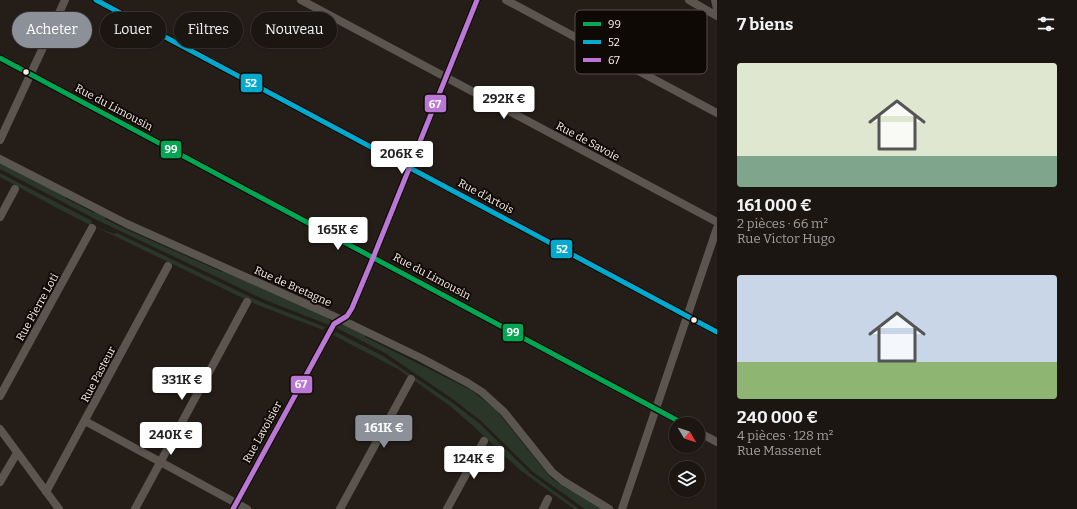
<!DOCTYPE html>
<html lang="fr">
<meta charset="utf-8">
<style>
:root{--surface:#1c1612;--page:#251f1b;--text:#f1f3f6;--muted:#a09f9f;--line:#3a3532;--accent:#8c9099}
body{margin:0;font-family:Bitter,serif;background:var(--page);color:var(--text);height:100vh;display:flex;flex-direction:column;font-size:15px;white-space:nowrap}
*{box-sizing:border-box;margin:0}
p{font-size:13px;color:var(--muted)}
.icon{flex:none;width:22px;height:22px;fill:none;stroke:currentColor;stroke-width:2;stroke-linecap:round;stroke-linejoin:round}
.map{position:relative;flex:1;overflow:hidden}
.sheet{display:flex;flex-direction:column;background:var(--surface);width:360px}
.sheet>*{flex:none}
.banner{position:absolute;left:12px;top:12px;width:380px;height:36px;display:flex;gap:8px}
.needle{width:26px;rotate:129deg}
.controls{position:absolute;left:669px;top:417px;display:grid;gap:8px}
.controls a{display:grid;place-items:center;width:36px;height:36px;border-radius:50%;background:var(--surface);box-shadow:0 1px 3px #0004,0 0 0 1px var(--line);font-size:20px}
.price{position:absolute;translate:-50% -34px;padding:0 9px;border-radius:4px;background:#fff;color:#222;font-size:13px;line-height:26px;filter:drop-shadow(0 1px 2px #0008)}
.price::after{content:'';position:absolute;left:50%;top:24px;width:12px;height:9px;margin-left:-6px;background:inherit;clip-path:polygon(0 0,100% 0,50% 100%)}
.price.active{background:var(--accent);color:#fff}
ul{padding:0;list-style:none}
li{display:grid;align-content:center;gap:8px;height:212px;padding:0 20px}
li span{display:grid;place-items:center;height:124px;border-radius:4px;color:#555}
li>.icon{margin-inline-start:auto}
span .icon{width:72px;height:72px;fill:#fffc;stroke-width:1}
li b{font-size:17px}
h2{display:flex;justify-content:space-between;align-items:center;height:48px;padding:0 20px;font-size:17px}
.tag{padding:0 14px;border-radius:18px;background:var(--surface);box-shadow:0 1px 3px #0004,0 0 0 1px var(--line);font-size:14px;line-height:36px}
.tag.active{background:var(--accent);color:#fff}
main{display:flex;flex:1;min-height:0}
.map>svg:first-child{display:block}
</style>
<main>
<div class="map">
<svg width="717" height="509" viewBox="0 0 717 509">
<rect width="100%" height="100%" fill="#251e18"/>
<path fill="#293628" d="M0,162L66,196L65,198L94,213L95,211L106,216L105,219L125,229L222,272L223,270L328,317L330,321L329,325L265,300L97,220L0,169Z
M0,173L92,221L90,225L59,209L0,177Z
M94,226L114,234L117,233L263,303L325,327L323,330L253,303Z
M339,325L347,326L366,335L365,337L471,390L496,410L551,478L569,490L570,488L604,509H585L533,472L481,421L454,400L385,353L335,327Z
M336,332L383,356L453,403L479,423L532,475L579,509H574L520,470L472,425L450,406L398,369L333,335Z"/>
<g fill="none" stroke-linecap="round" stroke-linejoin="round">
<path stroke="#5b5550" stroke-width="8" d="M96,0L717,332
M301,0L717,222
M506,0L717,113
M689,0L717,16
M715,0L717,9
M0,58L684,424
M0,140L65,0
M0,159L127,224L342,320L421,358L468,383L482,392L504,412L552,472L563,481L609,509
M0,217L15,189
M0,396L92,228
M85,421L247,509
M0,429L59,509
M698,432L717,442
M0,482L17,453
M46,492L168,266
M135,509L247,302
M233,509L334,324L347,316L352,308L373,258L477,0
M340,509L411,379
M447,509L484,441
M543,509L548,499
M622,509L717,228"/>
<defs>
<path id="bus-1" d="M0,58L684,424"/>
<path id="bus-2" d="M96,0L717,332"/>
<path id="bus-3" d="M233,509L334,324L347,316L352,308L373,258L477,0"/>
</defs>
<use href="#bus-1" stroke="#0f0905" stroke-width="8"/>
<use href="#bus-2" stroke="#0f0905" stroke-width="8"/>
<use href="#bus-3" stroke="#0f0905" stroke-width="8"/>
<use href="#bus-1" stroke="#00a651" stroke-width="5"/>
<use href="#bus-2" stroke="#00a9ce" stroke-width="5"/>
<use href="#bus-3" stroke="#ba77d6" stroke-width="5"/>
</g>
<g fill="#f9efe7" stroke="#0f0905" stroke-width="1.5">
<circle cx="26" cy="72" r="3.5"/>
<circle cx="694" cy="320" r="3.5"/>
</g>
<g text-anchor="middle" stroke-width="4" stroke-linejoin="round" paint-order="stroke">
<g font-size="11" fill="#f9efe7" stroke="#0f0905">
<text transform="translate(114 107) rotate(28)" y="4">Rue du Limousin</text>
<text transform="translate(588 141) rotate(28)" y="4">Rue de Savoie</text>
<text transform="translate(486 196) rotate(28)" y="4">Rue d'Artois</text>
<text transform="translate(432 276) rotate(28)" y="4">Rue du Limousin</text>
<text transform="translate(293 286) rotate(24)" y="4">Rue de Bretagne</text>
<text transform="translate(37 307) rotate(-61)" y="4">Rue Pierre Loti</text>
<text transform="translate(98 374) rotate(-62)" y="4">Rue Pasteur</text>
<text transform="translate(262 432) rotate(-61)" y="4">Rue Lavoisier</text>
</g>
</g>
<rect x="575" y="10" width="132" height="64" rx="6" fill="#0f0905" stroke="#554e49" stroke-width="1"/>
<rect x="583" y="22" width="18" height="4" fill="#00a651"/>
<rect x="583" y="40" width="18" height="4" fill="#00a9ce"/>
<rect x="583" y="58" width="18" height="4" fill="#ba77d6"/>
<g font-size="11" fill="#f9efe7">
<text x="608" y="28">99</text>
<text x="608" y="46">52</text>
<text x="608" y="64">67</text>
</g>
<g stroke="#0f0905" stroke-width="1.5">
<rect x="240" y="73" width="23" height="20" rx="4" fill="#00a9ce"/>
<rect x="424" y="94" width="23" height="19" rx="4" fill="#ba77d6"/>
<rect x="160" y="140" width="22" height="19" rx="4" fill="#00a651"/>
<rect x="550" y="239" width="23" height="20" rx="4" fill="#00a9ce"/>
<rect x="502" y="323" width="22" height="19" rx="4" fill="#00a651"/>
<rect x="290" y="375" width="23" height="19" rx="4" fill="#ba77d6"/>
</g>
<g font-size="11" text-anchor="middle" font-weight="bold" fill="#fff">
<text x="251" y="87">52</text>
<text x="435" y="108">67</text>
<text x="171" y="153">99</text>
<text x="562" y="253">52</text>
<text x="513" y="336">99</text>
<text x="301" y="388">67</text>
</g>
</svg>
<div class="controls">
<a><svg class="needle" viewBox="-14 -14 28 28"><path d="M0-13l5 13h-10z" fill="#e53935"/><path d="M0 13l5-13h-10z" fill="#a09f9f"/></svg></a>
<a><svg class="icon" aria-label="layers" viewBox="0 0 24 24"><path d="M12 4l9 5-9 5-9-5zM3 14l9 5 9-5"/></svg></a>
</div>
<b class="price" style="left:504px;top:120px">292K €</b>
<b class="price" style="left:402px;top:175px">206K €</b>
<b class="price" style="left:338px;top:251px">165K €</b>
<b class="price" style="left:182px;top:401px">331K €</b>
<b class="price active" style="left:384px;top:449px">161K €</b>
<b class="price" style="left:171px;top:456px">240K €</b>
<b class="price" style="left:474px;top:480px">124K €</b>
<div class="banner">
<a class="tag active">Acheter</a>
<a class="tag">Louer</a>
<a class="tag">Filtres</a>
<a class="tag">Nouveau</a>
</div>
</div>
<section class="sheet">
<h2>7 biens<svg class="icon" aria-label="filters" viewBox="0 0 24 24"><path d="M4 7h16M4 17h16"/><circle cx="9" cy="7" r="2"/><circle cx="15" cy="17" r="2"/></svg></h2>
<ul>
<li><span style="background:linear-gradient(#dfe7d0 75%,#7fa58c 0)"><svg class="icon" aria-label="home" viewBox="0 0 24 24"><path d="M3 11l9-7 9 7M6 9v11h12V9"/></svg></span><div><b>161 000 €</b><p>2 pièces · 66 m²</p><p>Rue Victor Hugo</p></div></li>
<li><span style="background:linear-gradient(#c9d6e8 70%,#8fb573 0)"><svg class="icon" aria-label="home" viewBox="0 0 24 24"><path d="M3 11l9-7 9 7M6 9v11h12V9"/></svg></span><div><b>240 000 €</b><p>4 pièces · 128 m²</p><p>Rue Massenet</p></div></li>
</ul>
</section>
</main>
